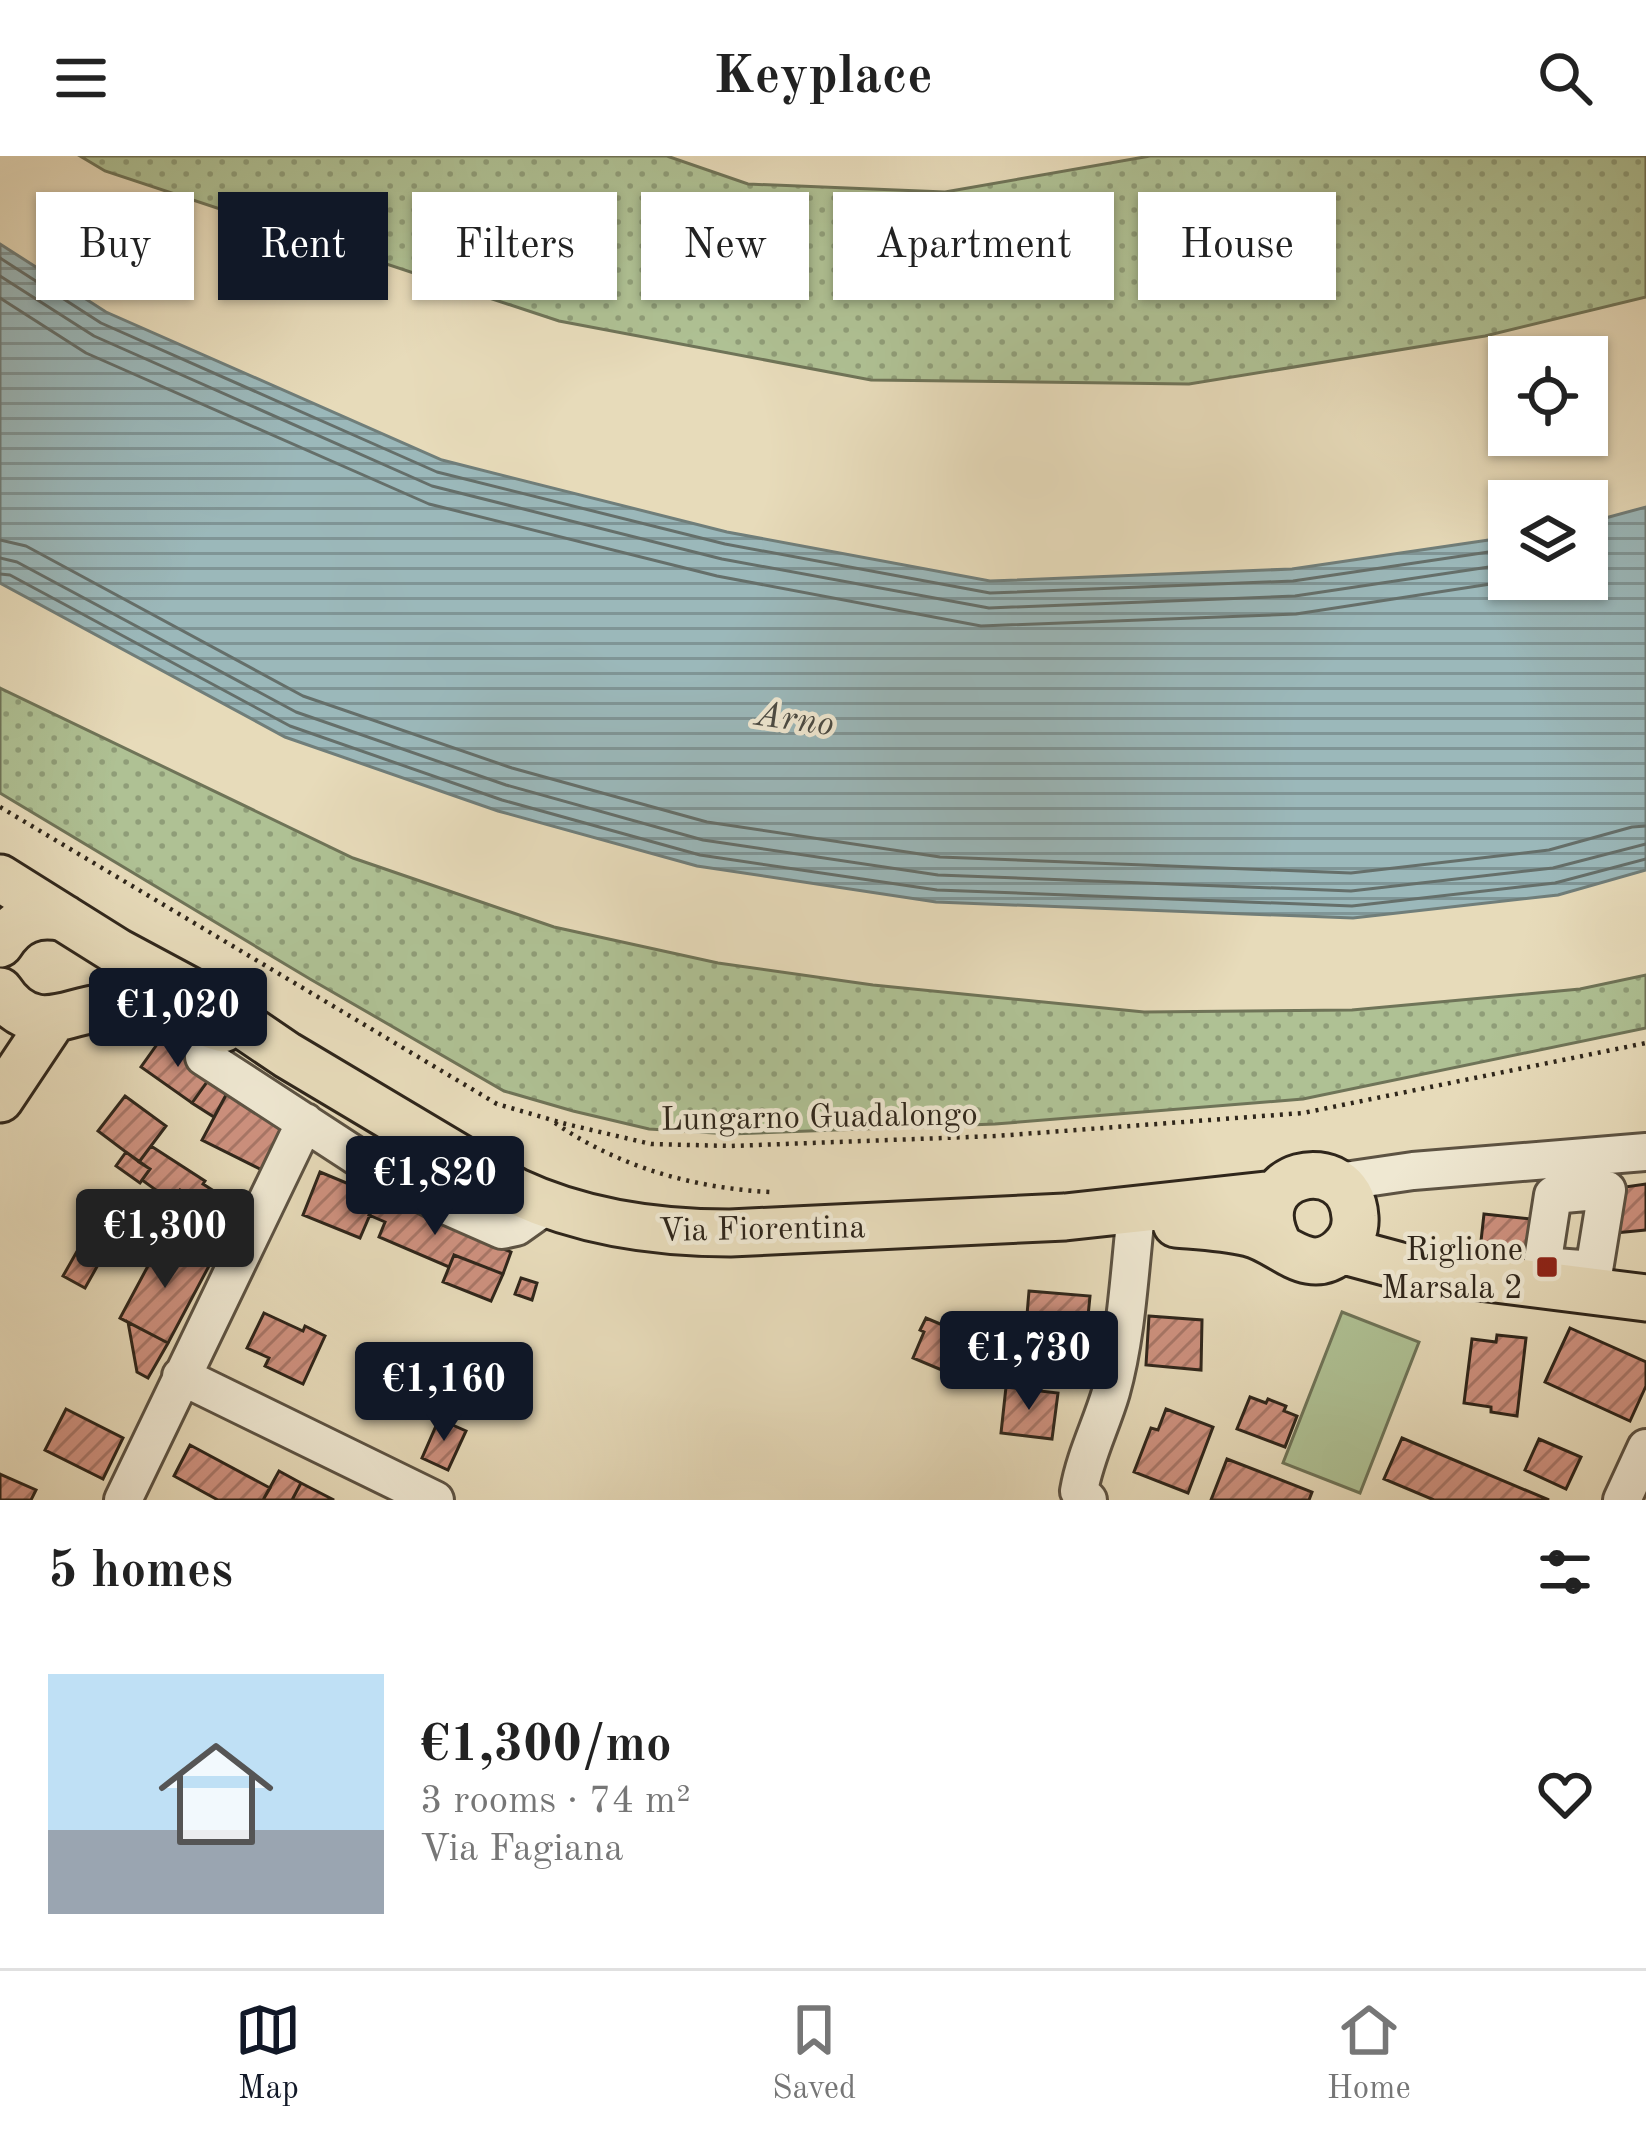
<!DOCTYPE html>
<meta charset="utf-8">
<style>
:root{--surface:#fff;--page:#f6f6f6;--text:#222;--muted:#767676;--line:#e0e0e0;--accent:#111827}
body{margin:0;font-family:"Old Standard TT",serif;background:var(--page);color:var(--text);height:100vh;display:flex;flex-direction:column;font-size:45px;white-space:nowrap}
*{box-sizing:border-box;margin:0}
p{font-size:39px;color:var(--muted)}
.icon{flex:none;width:66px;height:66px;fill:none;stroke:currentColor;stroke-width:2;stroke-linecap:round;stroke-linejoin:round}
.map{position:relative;height:1344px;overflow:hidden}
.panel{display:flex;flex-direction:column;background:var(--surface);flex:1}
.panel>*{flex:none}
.hud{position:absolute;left:36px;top:36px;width:1575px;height:108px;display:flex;gap:24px}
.buttons{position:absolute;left:1488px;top:180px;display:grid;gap:24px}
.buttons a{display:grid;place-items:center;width:120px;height:120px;border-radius:0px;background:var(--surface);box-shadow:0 3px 9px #0004;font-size:60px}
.price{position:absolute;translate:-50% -102px;padding:0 27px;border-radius:12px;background:var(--accent);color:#fff;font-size:39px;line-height:78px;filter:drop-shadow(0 3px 6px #0008)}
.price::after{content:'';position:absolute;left:50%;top:72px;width:36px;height:27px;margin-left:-18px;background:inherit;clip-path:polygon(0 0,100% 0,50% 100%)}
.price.current{background:#222;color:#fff}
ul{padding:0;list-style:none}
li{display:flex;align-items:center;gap:36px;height:300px;padding:0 48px}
li span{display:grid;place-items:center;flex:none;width:336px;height:240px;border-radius:0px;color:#555}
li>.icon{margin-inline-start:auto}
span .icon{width:144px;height:144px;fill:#fffc;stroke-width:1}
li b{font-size:51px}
h2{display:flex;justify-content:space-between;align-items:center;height:144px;padding:0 48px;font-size:51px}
.chip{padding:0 42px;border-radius:0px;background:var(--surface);box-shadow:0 3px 9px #0004;font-size:42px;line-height:108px}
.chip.current{background:var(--accent);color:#fff}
header{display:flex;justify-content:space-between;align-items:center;height:156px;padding:0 48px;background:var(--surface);font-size:54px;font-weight:600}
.menu{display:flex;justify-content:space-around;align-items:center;height:168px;border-top:3px solid var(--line);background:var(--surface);font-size:33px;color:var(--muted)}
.menu a{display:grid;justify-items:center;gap:6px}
.menu .current{color:var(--accent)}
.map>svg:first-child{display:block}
</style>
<header><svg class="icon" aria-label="menu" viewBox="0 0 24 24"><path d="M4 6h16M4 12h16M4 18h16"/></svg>Keyplace<svg class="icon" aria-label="search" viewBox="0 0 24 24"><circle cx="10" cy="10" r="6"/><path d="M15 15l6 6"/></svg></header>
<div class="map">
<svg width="1646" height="1344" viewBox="0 0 1646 1344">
<defs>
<pattern id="grass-dots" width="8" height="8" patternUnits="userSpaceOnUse" patternTransform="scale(3)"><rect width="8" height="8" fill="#afc194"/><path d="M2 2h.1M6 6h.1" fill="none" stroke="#8f9d78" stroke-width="1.8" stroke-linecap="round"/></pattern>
<pattern id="water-rules" width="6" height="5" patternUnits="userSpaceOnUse" patternTransform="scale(3)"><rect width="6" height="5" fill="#9bb8ba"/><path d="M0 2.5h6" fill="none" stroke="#7f9596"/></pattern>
<pattern id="building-hatch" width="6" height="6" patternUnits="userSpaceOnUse" patternTransform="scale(3)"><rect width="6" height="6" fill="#ce917f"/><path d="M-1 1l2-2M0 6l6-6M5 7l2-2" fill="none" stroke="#a87667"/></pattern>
</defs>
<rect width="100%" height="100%" fill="#e7dbba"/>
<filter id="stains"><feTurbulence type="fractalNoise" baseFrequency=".00167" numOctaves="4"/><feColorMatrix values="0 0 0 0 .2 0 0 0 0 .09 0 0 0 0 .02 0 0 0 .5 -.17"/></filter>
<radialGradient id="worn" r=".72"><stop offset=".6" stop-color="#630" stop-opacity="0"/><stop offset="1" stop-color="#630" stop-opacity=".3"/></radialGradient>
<path fill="url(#grass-dots)" stroke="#6f7458" stroke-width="3" d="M80,0H667L748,28L945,36L1150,0H1646V141L1485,180L1189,228L871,224L559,165L105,15Z
M0,532L353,702L554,771L718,807L873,829L1144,856L1352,854L1580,833L1646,819V872L1303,943L995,968L731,978L649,973L573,955L504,935L310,823L0,637Z"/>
<path fill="#afc194" stroke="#6f7458" stroke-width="3" d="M1342,1156L1419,1186L1360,1337L1283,1307Z"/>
<path fill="url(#water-rules)" stroke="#707e7a" stroke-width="3" d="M0,88L106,156L442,304L727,376L990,425L1292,413L1509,381V423H1587V367L1646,351V714L1558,739L1353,762L936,746L697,710L498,655L285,581L0,427Z"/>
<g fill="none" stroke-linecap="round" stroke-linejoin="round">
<path stroke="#656f6a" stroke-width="3" d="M0,102L101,167L437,316L725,388L990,437L1293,425L1509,393
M0,120L94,180L432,330L722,403L989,452L1295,440L1509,408
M0,142L86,197L429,348L717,420L981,470L1296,458L1523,423
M0,384L26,390L303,540L512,612L707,666L940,701L1351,717L1549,694L1632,671L1646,670
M0,402L17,406L296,556L506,629L703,684L938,719L1351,735L1553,712L1646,688
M0,418L10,419L290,570L502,644L700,699L937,734L1352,750L1555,727L1646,703"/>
</g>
<path fill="url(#building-hatch)" stroke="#2f261b" stroke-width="3" d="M163,880L214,916L192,947L141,911Z
M214,916L232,928L214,961L192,947Z
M232,928L285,966L262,1014L202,984Z
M125,940L166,970L139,1006L98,975Z
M151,990L205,1025L203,1028L239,1051L233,1065L180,1034L171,1045L142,1024L150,1013L139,1006Z
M126,996L150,1013L140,1027L116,1010Z
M320,1016L378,1040L360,1082L303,1059Z
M1646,1028V1074L1604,1078L1611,1033Z
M378,1040L511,1096L503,1118L454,1099L449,1111L379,1081L385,1066L369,1059Z
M193,1041L233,1065L210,1108L170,1086Z
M1484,1058L1541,1064L1535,1110L1479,1103Z
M96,1062L117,1075L85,1132L63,1120Z
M163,1082L210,1108L168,1187L120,1162Z
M454,1099L503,1118L491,1145L443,1126Z
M521,1122L537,1127L532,1144L515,1138Z
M1029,1135L1090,1140L1088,1160L1095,1161L1093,1189L1059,1186L1058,1198L1024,1195Z
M264,1157L303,1175L305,1170L325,1180L303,1228L265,1210L269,1202L247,1192Z
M950,1160L980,1173L956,1220L913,1202L924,1176L920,1174L926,1162L945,1170Z
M1149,1160L1202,1164L1201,1214L1146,1209Z
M128,1166L168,1187L148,1222L137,1216Z
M1570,1172L1646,1206V1230L1630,1265L1545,1226Z
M1497,1179L1526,1182L1517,1260L1491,1256V1251L1464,1247L1472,1183L1496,1186Z
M1006,1231L1058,1237L1052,1283L1001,1277Z
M1250,1241L1266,1247L1268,1243L1286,1250L1284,1255L1297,1260L1285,1291L1237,1273Z
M66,1253L123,1282L103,1323L45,1294Z
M1166,1253L1213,1271L1188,1337L1134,1316L1151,1272L1158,1274Z
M439,1263L466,1275L448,1314L422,1302Z
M1402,1282L1549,1344H1434L1384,1323Z
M1539,1283L1581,1301L1566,1333L1525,1314Z
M190,1289L270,1332L263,1344H218L174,1320Z
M1227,1303L1312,1336L1309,1344H1211Z
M279,1315L301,1327L292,1344H263Z
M0,1318L36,1334L31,1344H0Z
M301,1327L334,1344H292Z"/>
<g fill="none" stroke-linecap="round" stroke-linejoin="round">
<defs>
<path id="minor" d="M204,901L373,1011L436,1045L502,1074L516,1071L547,1049
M1338,1026L1413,1015L1646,996
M1607,1034L1594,1114L1542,1110L1553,1039Z
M181,1220L435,1344
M123,1344L305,966
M1088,1344L1079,1335C1085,1300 1101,1270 1111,1236C1126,1182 1129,1123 1135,1067
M1622,1344L1646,1292"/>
<path id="major" d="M0,722L118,796L200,840L287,899L515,1035C583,1067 656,1077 730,1077L1065,1061L1275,1038
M0,788C15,764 36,756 64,762
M0,835C9,849 20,859 37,862C59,866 80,853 102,852C144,850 184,860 223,873
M0,943L54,862
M1176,1068C1200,1070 1225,1071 1249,1077C1281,1084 1308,1124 1341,1094C1351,1085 1356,1073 1355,1061C1351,991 1237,1015 1280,1091
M1341,1094L1408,1112L1646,1142"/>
</defs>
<use href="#minor" stroke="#5d5343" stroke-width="42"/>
<use href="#major" stroke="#2f261b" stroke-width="51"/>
<path stroke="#2f261b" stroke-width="4.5" stroke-dasharray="3 6" stroke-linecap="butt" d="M0,651L497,948L566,968L651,988L731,990L996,980L1303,957L1646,887
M555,967C619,1011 693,1032 770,1036"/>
<use href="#minor" stroke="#efe8d2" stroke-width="36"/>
<use href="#major" stroke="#e7dbba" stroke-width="45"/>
</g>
<rect fill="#8f2418" stroke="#efe8d2" stroke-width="4.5" x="1535" y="1099" width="24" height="24" rx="6"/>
<g text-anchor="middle" stroke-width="9" stroke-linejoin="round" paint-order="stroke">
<g font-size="33" fill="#2f261b" stroke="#efe8d2">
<text transform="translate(819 959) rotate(-1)" y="12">Lungarno Guadalongo</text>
<text transform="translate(762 1071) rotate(-1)" y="12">Via Fiorentina</text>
</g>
<g font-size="33" fill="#2f261b" stroke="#efe8d2" text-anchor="end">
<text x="1523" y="1104">Riglione<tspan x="1523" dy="38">Marsala 2</tspan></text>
</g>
<g font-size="36" font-style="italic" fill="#4a4a43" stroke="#efe8d2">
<text transform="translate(795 561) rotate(8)" y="13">Arno</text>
</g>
</g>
<rect width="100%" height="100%" filter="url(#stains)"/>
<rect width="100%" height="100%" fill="url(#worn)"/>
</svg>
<div class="buttons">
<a><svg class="icon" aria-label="locate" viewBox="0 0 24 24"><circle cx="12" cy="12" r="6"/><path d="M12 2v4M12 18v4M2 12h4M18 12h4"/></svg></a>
<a><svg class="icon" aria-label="layers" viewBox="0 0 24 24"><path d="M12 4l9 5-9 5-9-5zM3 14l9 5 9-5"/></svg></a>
</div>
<b class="price" style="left:178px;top:914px">€1,020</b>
<b class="price" style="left:435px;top:1082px">€1,820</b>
<b class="price current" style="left:165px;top:1135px">€1,300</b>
<b class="price" style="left:1029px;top:1257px">€1,730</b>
<b class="price" style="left:444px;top:1288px">€1,160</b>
<div class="hud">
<a class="chip">Buy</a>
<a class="chip current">Rent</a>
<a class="chip">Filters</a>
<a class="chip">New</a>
<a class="chip">Apartment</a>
<a class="chip">House</a>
</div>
</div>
<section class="panel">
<h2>5 homes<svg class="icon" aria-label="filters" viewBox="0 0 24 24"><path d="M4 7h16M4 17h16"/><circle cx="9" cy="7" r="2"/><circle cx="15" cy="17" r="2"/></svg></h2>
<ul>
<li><span style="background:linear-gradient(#bfe0f5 65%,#9aa5b1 0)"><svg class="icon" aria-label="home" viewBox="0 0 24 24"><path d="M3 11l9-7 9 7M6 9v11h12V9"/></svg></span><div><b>€1,300/mo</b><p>3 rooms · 74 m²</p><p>Via Fagiana</p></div><svg class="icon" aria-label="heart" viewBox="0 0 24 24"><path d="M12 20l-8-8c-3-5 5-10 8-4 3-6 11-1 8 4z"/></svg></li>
</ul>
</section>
<nav class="menu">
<a class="current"><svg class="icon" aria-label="map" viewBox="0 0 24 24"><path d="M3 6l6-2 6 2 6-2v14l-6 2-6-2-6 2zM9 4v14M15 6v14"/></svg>Map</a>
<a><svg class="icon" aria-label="saved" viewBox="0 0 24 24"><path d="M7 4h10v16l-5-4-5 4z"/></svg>Saved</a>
<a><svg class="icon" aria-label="home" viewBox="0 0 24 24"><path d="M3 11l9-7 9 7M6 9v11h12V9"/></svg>Home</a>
</nav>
